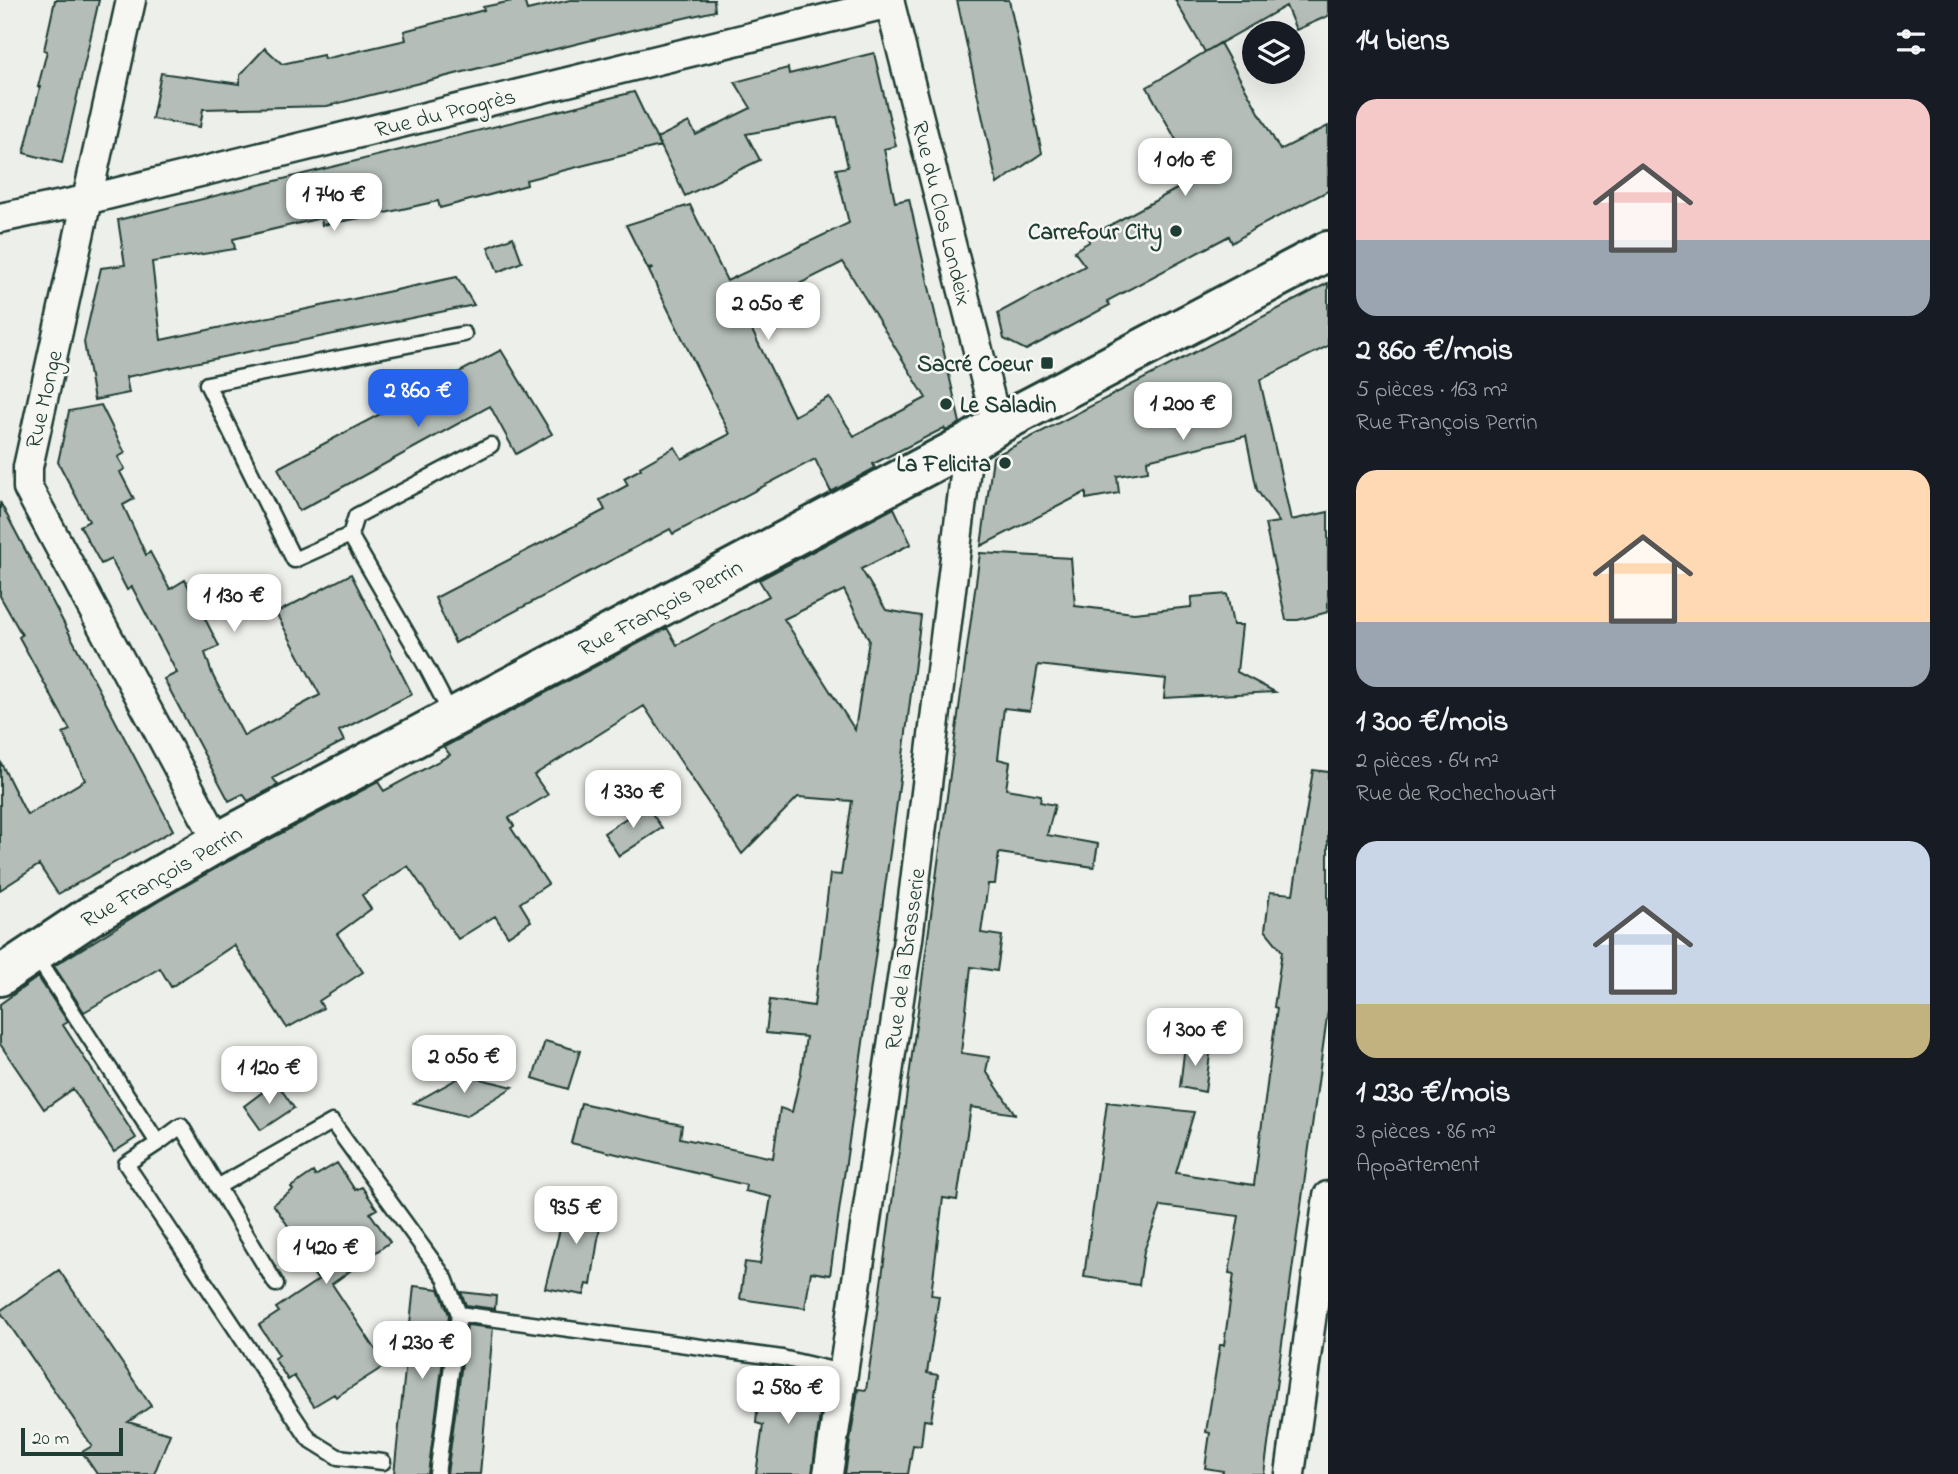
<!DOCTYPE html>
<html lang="fr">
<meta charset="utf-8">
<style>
:root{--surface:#171b24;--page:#20242c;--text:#f1f3f6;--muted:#9ea1a6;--accent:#2563eb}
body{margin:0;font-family:"Indie Flower",sans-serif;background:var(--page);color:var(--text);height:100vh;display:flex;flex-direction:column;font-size:26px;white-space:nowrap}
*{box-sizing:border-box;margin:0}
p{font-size:23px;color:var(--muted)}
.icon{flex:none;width:38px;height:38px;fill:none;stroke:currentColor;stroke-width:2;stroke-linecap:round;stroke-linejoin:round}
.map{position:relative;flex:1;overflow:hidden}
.side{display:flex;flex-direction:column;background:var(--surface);width:630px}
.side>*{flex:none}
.buttons{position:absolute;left:1242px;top:21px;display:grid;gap:14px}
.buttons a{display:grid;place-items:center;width:63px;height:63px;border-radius:50%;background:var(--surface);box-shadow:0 7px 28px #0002;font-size:35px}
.scale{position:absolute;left:21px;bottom:18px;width:102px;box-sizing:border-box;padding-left:7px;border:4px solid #1f3d34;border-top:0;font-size:19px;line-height:24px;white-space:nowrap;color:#1f3d34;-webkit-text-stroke:5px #f6f6f2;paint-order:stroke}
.price{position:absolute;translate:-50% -60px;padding:0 16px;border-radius:14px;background:#fff;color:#222;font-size:23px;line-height:46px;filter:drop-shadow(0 2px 4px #0008)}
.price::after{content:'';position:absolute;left:50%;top:42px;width:21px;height:16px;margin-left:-10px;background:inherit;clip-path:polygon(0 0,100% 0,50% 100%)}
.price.current{background:var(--accent);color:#fff}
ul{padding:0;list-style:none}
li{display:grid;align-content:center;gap:14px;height:371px;padding:0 28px}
li span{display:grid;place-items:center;height:217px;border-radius:21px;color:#555}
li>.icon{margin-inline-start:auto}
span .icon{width:126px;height:126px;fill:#fffc;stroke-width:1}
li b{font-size:30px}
h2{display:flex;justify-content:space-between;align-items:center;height:84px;padding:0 28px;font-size:30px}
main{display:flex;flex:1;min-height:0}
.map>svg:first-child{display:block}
</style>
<main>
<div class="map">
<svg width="1328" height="1474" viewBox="0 0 1328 1474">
<rect width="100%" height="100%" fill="#edefea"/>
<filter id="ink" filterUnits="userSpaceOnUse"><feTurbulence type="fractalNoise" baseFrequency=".0143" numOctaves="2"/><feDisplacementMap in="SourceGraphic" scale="14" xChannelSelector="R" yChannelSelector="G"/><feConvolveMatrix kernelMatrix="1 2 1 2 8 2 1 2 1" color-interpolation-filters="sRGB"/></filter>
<g filter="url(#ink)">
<path fill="#b4bdb8" stroke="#1f3d34" stroke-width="2" fill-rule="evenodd" d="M55,0H99L62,163L24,153L40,87H38L47,51L44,50Z
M517,0H524L527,10L570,0H714L715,11L636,29L327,106L203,109L200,127L152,119L161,73L240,84V75L265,48L282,64L323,55L324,59L406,40L404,31L484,10L483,7Z
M957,0H1009L1042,153L997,184Z
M1175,0H1328V16L1296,30L1286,6L1205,52Z
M1220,43L1280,150L1328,126V191L1252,230L1232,243L1229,236L1107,301L1110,305L1026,350L1004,339L998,313L1085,266L1074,251L1089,242L1088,237L1197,178L1147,87Z
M874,53L896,146L884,149L895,202L909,199L960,423L946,431L944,428L873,464L875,468L831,492L815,459L673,534L670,529L455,643L435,598L605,510L600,500L628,485L624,478L641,469L640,467L675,447L682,459L730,434L649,271L653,268L648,269L626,225L690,205L727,281L849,223L836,169L848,167L837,117L746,134L760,160L685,196L657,138L689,122L696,135L751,108L735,82L788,68L789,74ZM843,262L926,398L854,436L829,397L794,416L743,312Z
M634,92L660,146L526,180L527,185L440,208L438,201L376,215L322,225L321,218L233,239L235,249L152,262L161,340L457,277L474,305L126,377L129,393L94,400L84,342L101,268L125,265L118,220Z
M513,237L522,262L498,272L488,247Z
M1328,283V346L1260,380L1291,520L1328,512V612L1298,620H1286L1265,524L1279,522L1257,490L1246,436L1147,460L1148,471L1117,476L1119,493L1086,499V492L981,546L993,457Z
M501,350L552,434L516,454L490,406L299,511L278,468Z
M101,405L125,453L118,457L125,469L120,472L134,499L123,505L146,555L150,552L170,589L185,580L219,646L205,653L213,676L244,736L320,695L276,613L351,574L412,694L339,731L344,741L273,778L278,785L248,801L243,794L229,801L164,679L177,673L132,587L127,590L111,559L101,564L80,526L89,521L58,462L69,411Z
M0,502L173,830L58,894L39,865L0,890V761L27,815L85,780L63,733L70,730L19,637L22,635L0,596Z
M894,508L911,544L861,569L886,610L921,616L896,810L830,1275L811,1272L805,1308L740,1299L745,1262L760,1264L771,1197L745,1191L746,1185L571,1143L581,1103L682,1125L680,1138L773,1158L780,1108L792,1112L801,1072L806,1037L766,1033L770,1000L814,1006L830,874L841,875L852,801L798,797L742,854L644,706L534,775L548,795L509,818L514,826L511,828L548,884L520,903L531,921L508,936L495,916L458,939L408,866L362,895L371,909L337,934L363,972L319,1001L323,1008L287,1028L234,945L171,987L160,968L84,1012L54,966L159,901L229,861L378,782L384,791L450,755L444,747L662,631L667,628L677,645L769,596L759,580ZM844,590L869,640L855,730L784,619Z
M980,553L1071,558L1075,606L1134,613L1191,607L1192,597L1227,594L1233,625H1242L1237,672L1275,692L1164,698L1166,679L1038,665L1030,711L1004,708L998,759L1010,762L1006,789L1041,795L1040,802L1055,805L1047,835L1098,844L1094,867L999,853L995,884H988L981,933L1002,936L997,971L971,967L961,1053L989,1057L986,1071L1015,1114L971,1107L957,1200L943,1198L931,1295L939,1296L927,1373L938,1375L931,1421L924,1420L921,1446L913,1445L908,1474H845L858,1389L866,1390L872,1350Z
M1313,770L1328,772V1010L1264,1474H1222L1223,1471L1205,1468L1210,1433L1206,1432L1220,1345H1224L1234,1274L1229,1273L1239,1216L1161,1206L1144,1251L1139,1285L1084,1277L1107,1102L1194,1112L1176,1173L1254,1185L1277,1008L1274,1007L1282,951L1265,930L1270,892L1293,894Z
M646,805L662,828L619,856L604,833Z
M38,977L68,1022L63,1025L136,1138L114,1152L73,1089L44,1109L0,1044V1004Z
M545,1041L580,1051L568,1089L533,1078Z
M1185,1045L1211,1047L1205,1092L1180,1087Z
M464,1075L513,1087L466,1116L414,1103Z
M276,1082L294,1108L261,1130L244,1106Z
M337,1163L355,1190L362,1187L377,1209L370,1213L390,1242L332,1284L386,1365L336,1397L334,1394L314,1406L294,1376L288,1380L274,1358L279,1355L259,1325L279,1312L276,1308L318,1280L287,1237L293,1233L273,1204L293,1190L291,1187L313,1172L315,1176Z
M569,1194L604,1200L591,1285L587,1284L584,1295L545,1288Z
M59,1270L151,1406L128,1422L170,1434L154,1474H97L82,1452L92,1446L0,1311Z
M414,1286L439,1289L449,1315L428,1474H394Z
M461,1292L496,1296L495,1309L466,1305Z
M467,1325L493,1328L480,1474H447Z
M760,1378L824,1385L812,1474H756L763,1425L756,1423Z"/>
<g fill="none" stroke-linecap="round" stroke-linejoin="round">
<defs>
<path id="lane" d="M350,535L356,516L491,445
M452,716L427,668L350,535L294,560L207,384L464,334
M35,954L158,1143L181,1126L276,1284
M158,1143L126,1164L309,1439L338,1457L383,1462
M217,1187L332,1122L445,1278L459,1314L437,1474
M459,1314L782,1358L842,1372"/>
<path id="street" d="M131,0L28,467V488L218,842
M889,0L997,425
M0,218L86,200L890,3
M828,1474L908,939L969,443
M1290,1474L1328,1196"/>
<path id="secondary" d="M0,976L90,916L218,842L969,443L997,425L1328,251"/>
</defs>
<use href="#lane" stroke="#1f3d34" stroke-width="19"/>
<use href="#street" stroke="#1f3d34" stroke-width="33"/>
<use href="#secondary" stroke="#1f3d34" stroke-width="44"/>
<use href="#lane" stroke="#f6f6f2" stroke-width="14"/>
<use href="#street" stroke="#f6f6f2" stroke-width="28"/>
<use href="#secondary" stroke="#f6f6f2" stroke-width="38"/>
</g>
</g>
<g fill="#1f3d34" stroke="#f6f6f2" stroke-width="2.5">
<circle cx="1176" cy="231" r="7"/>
<rect x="1040" y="356" width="14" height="14" rx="3.5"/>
<circle cx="946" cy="404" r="7"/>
<circle cx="1005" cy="463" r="7"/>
</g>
<g text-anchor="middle" stroke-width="5" stroke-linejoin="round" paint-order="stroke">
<g font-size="23" fill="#1f3d34" stroke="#f6f6f2">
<text transform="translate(445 112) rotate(-14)" y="8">Rue du Progrès</text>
<text transform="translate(943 213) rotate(76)" y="8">Rue du Clos Londeix</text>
<text transform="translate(43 399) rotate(-77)" y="8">Rue Monge</text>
<text transform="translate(660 607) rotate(-28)" y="8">Rue François Perrin</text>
<text transform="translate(161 876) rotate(-30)" y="8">Rue François Perrin</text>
<text transform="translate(904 959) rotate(-82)" y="8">Rue de la Brasserie</text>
</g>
<g font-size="23" font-weight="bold" fill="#1f3d34" stroke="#f6f6f2" text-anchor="end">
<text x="1162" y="239">Carrefour City</text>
<text x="1033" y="371">Sacré Coeur</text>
<text x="960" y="412" text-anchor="start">Le Saladin</text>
<text x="991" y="471">La Felicita</text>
</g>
</g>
</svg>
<div class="buttons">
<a><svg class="icon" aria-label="layers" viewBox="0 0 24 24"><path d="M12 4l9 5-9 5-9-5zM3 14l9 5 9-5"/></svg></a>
</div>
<div class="scale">20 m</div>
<b class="price" style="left:1185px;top:198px">1 010 €</b>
<b class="price" style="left:334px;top:233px">1 740 €</b>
<b class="price" style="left:768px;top:342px">2 050 €</b>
<b class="price current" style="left:418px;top:429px">2 860 €</b>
<b class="price" style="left:1183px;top:442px">1 200 €</b>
<b class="price" style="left:234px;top:634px">1 130 €</b>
<b class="price" style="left:633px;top:830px">1 330 €</b>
<b class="price" style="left:1195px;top:1068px">1 300 €</b>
<b class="price" style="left:464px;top:1095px">2 050 €</b>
<b class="price" style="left:269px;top:1106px">1 120 €</b>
<b class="price" style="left:576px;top:1246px">935 €</b>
<b class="price" style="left:326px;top:1286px">1 420 €</b>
<b class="price" style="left:422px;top:1381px">1 230 €</b>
<b class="price" style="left:788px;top:1426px">2 580 €</b>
</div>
<section class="side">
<h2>14 biens<svg class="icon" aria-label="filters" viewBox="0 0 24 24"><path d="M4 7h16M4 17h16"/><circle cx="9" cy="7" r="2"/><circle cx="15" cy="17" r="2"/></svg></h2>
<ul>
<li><span style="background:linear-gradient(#f6c9c9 65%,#9aa5b1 0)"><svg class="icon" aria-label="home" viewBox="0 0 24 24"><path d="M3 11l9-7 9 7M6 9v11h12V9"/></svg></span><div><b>2 860 €/mois</b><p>5 pièces · 163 m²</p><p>Rue François Perrin</p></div></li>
<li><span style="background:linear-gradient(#ffd9b3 70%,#9aa5b1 0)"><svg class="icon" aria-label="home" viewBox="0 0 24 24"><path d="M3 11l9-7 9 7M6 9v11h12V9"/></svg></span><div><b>1 300 €/mois</b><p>2 pièces · 64 m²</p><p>Rue de Rochechouart</p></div></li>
<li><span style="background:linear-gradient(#c9d6e8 75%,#c2b280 0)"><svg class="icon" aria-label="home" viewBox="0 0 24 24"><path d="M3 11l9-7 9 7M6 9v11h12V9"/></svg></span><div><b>1 230 €/mois</b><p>3 pièces · 86 m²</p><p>Appartement</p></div></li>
</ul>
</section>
</main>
